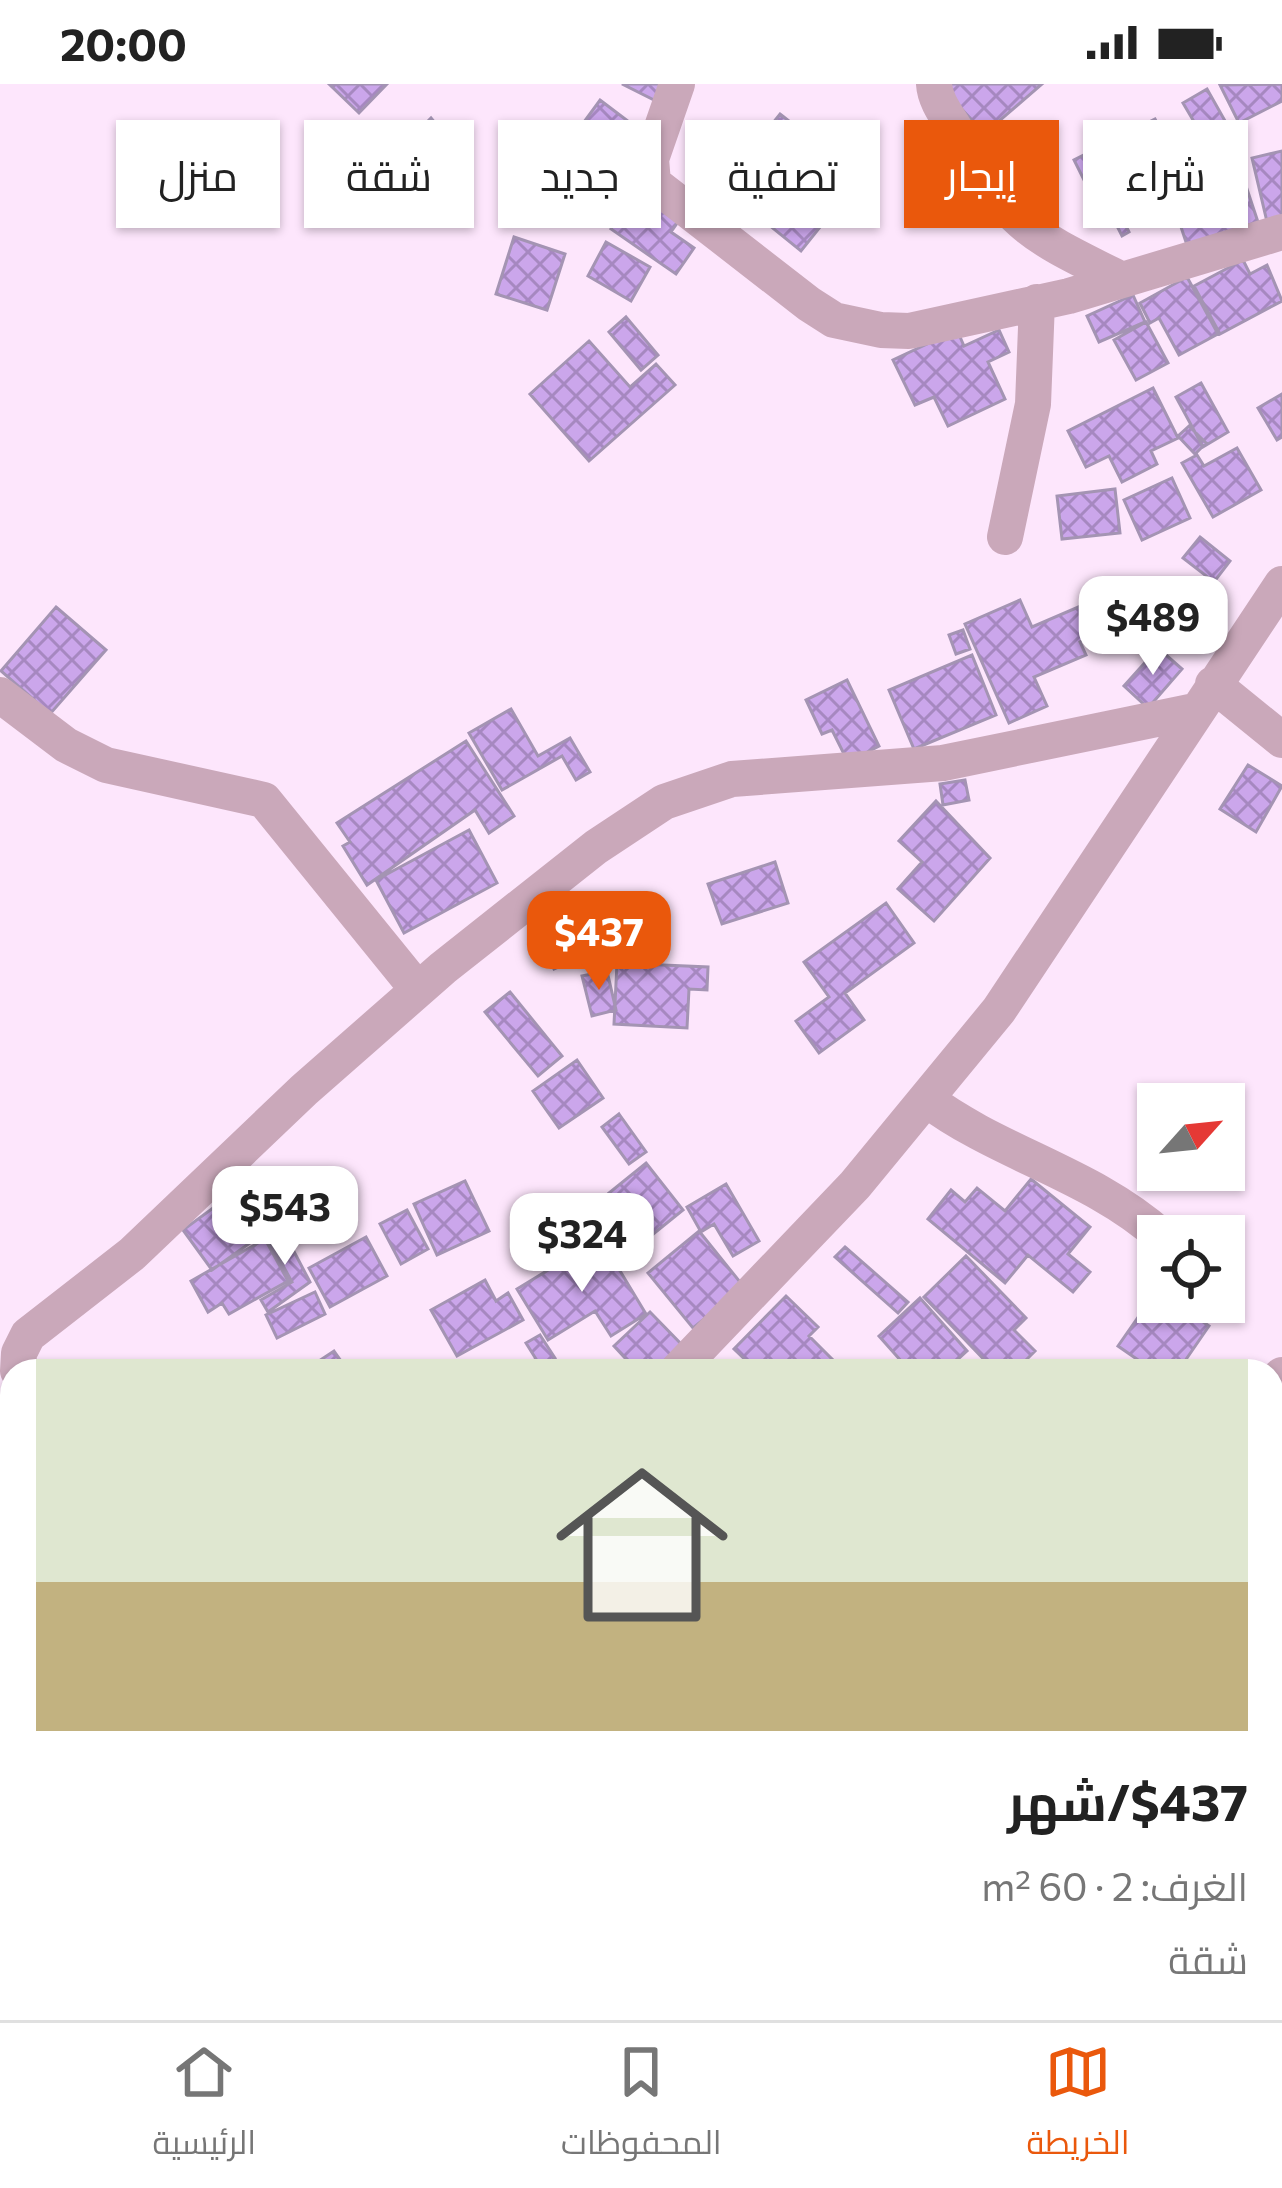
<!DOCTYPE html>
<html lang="ar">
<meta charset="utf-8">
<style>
:root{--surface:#fff;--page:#f2f2f2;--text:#222;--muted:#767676;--line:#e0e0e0;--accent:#ea580c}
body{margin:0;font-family:Commissioner,Cairo,sans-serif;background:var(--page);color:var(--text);direction:rtl;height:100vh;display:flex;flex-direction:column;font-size:45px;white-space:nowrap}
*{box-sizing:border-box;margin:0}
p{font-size:39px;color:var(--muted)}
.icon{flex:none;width:66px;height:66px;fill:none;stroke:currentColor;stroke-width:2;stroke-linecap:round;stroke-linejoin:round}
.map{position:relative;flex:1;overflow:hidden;direction:ltr}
.panel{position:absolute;left:0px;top:1275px;width:1284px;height:663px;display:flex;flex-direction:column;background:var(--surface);border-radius:36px 36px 0 0;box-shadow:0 3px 9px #0004;direction:rtl}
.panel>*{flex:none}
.top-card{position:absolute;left:36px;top:36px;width:1212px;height:108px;direction:rtl;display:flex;gap:24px}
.needle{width:78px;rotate:63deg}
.fabs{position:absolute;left:1137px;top:999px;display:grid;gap:24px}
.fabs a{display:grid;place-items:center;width:108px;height:108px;border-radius:0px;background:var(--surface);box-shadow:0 3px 9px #0004;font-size:60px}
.price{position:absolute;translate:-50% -102px;padding:0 27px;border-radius:24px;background:#fff;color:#222;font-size:39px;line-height:78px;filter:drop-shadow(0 3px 6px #0008)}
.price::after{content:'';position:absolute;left:50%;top:72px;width:36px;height:27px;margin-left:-18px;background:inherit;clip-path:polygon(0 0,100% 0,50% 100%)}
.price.on{background:var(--accent);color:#fff}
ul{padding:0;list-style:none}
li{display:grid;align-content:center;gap:24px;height:636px;padding:0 36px}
li span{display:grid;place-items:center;height:372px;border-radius:0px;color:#555}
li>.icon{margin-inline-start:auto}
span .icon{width:216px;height:216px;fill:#fffc;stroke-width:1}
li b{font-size:51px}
.pill{padding:0 42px;border-radius:0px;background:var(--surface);box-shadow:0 3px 9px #0004;font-size:42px;line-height:108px}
.pill.on{background:var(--accent);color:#fff}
.status{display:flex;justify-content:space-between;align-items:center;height:84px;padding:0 60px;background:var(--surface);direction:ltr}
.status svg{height:33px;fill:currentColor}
.dock{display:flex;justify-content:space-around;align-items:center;height:168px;border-top:3px solid var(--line);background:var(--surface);font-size:33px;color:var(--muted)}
.dock a{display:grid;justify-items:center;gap:6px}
.dock .on{color:var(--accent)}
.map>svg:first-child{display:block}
</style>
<div class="status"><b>20:00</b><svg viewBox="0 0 49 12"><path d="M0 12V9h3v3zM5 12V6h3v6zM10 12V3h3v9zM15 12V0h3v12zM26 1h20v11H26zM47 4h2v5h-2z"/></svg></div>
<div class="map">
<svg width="1282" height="1936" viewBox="0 0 1282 1936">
<defs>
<pattern id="building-cross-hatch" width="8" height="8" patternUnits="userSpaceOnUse" patternTransform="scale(3)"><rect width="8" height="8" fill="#cba6eb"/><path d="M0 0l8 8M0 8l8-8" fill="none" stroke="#a688c0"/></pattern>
</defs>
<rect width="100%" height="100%" fill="#fde6fc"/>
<path fill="url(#building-cross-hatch)" stroke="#a494b3" stroke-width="3" d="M329,0H387L359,29Z
M622,0H680L668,23Z
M946,0H1042L984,50L942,3Z
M1282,0V17L1239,39L1220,1Z
M1207,5L1229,44L1206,58L1183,19Z
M600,16L645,50L629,72L584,38Z
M780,30L860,93L801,167L722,103Z
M431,34L467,78L423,123L399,99L408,89L392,74Z
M1155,35L1182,87L1098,124L1074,76Z
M1282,67V139L1268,142L1252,74Z
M586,85L622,110L608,130L572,105Z
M1246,102L1258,138L1187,161L1175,125Z
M641,103L682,132L671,148L694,164L676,190L611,145Z
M1115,120L1129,148L1122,152L1108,124Z
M514,153L565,170L547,226L496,210Z
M606,158L650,183L631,217L588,192Z
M1243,176L1250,190L1267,181L1282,217L1220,250L1194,202Z
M1187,193L1218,250L1179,271L1159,234L1150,239L1140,219Z
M1133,211L1145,238L1099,258L1087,232Z
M626,233L658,271L641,286L609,248Z
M1146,238L1168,279L1136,296L1114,256Z
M957,246L964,262L999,246L1009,268L988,278L1005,315L948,342L934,313L915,321L893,276Z
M589,257L630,303L656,280L675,301L589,377L530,310Z
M1201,299L1228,348L1203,363L1176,313Z
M1153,304L1178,354L1151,367L1157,380L1122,398L1109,372L1086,383L1068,347Z
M1282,310V353L1277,356L1258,324Z
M1189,342L1206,359L1195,370L1178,352Z
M1237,364L1261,406L1213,433L1182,379L1197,371L1204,382Z
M1172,394L1190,434L1142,456L1124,416Z
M1115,405L1120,449L1062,455L1057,412Z
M1200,453L1230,477L1214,498L1183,474Z
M1020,516L1032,543L1090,518L1103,547L1080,558L1086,571L1034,593L1047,622L1009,639L965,540Z
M56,523L106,566L50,630L1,587Z
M963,546L970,565L956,570L949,551Z
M1158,564L1182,585L1148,624L1124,602Z
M972,571L996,631L914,665L889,606Z
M847,596L879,662L848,678L832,646L822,650L806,616Z
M511,625L538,672L570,654L590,688L576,696L562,672L502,706L469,649Z
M466,657L514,732L489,749L475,726L367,801L343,762L350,758L337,739Z
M1248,681L1282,702L1256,748L1220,725Z
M965,696L969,716L943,721L940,700Z
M936,717L990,774L934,837L898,805L922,778L899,757Z
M469,746L497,799L404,849L376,796Z
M775,778L788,819L722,840L708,800Z
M886,819L914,859L845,909L864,936L819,969L796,937L829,913L804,878Z
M603,831L615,857L554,885L542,859Z
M617,879L708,883L707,906L689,905L687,944L614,940Z
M607,887L616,926L592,932L582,892Z
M510,908L562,972L538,992L485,928Z
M577,976L603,1014L559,1044L533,1007Z
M619,1030L646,1068L629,1080L602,1043Z
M646,1079L683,1126L646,1156L609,1109Z
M1031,1095L1090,1143L1068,1170L1090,1188L1073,1208L1028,1171L1005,1199L928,1135L951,1106L965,1118L977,1104L1005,1127Z
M465,1097L489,1147L437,1171L414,1120Z
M726,1100L759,1157L733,1172L714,1140L701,1148L687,1123Z
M232,1110L261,1151L212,1186L183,1146Z
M407,1126L428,1165L401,1180L380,1140Z
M562,1134L575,1161L541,1178L527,1151Z
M279,1139L310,1198L268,1228L261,1216L292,1198L264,1147Z
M699,1147L744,1203L693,1244L648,1189Z
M366,1153L387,1192L330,1223L309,1184Z
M265,1155L288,1197L229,1230L222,1219L208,1228L191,1197Z
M591,1160L602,1177L611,1172L646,1230L611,1252L595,1227L548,1256L517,1205Z
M845,1163L908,1218L898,1229L835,1173Z
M966,1172L1026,1234L1014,1246L1035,1267L1015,1287H995L924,1213Z
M485,1196L496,1217L508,1209L523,1236L457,1272L431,1226Z
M1157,1206L1158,1218H1174L1209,1242L1178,1287H1154L1118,1262Z
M315,1208L325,1230L277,1254L266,1231Z
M786,1212L818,1243L809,1252L844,1287H757L734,1265Z
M920,1214L967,1267L945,1287H910L879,1252Z
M1188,1218H1219L1205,1237L1184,1223Z
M650,1228L685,1264L660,1287H637L614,1262Z
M540,1251L555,1274L537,1287H517L536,1275L526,1259Z
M334,1267L346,1284L321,1287L316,1279Z
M1282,1367V1402L1272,1393V1378Z
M0,1603L12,1612V1649L0,1664Z
M18,1926H72L62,1936H28Z
M99,1926H136L125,1936H108Z
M370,1926H432L445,1931L443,1936H366Z
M656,1926H664L701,1936H653Z"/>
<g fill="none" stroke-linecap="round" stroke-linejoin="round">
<path stroke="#caa8ba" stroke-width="36" d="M677,0L651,75L653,99L809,220L834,236L881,246L909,247L1069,212L1282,148
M934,0C935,18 949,34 958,50C1012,143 1026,148 1120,195
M1005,453L1033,320L1037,218
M1213,600L1282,656
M0,611L66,661L106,681L264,716L418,906
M926,1015C999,1070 1092,1090 1161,1152
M18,1287L19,1269L28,1251L132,1170L304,1006L443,884L596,763L664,718L732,695L943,679L1195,627
M677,1287L855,1101L999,926L1282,500
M1272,1300L1282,1291
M311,1936L318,1926
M721,1936L724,1926"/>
</g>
</svg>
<div class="fabs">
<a><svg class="needle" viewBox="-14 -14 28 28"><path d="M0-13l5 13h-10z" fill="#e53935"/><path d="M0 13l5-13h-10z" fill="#767676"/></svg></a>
<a><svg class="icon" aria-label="locate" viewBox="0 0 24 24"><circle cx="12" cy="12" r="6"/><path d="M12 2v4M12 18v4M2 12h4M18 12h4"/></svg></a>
</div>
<b class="price" style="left:1153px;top:594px">$489</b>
<b class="price on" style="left:599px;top:909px">$437</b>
<b class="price" style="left:285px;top:1184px">$543</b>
<b class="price" style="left:582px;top:1211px">$324</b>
<div class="top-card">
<a class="pill">شراء</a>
<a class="pill on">إيجار</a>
<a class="pill">تصفية</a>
<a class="pill">جديد</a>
<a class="pill">شقة</a>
<a class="pill">منزل</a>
</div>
<section class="panel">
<ul>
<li><span style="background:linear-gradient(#dfe7d0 60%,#c2b280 0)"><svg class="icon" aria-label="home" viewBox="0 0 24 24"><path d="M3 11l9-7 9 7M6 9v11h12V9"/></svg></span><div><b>$437/شهر</b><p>الغرف: 2 · 60 m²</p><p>شقة</p></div></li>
</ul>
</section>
</div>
<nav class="dock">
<a class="on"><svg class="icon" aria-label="map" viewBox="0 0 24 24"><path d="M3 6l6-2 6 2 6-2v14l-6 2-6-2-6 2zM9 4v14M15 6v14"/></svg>الخريطة</a>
<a><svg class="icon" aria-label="saved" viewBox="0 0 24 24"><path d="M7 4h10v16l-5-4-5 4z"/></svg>المحفوظات</a>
<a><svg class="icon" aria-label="home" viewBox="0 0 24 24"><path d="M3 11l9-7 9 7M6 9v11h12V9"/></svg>الرئيسية</a>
</nav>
